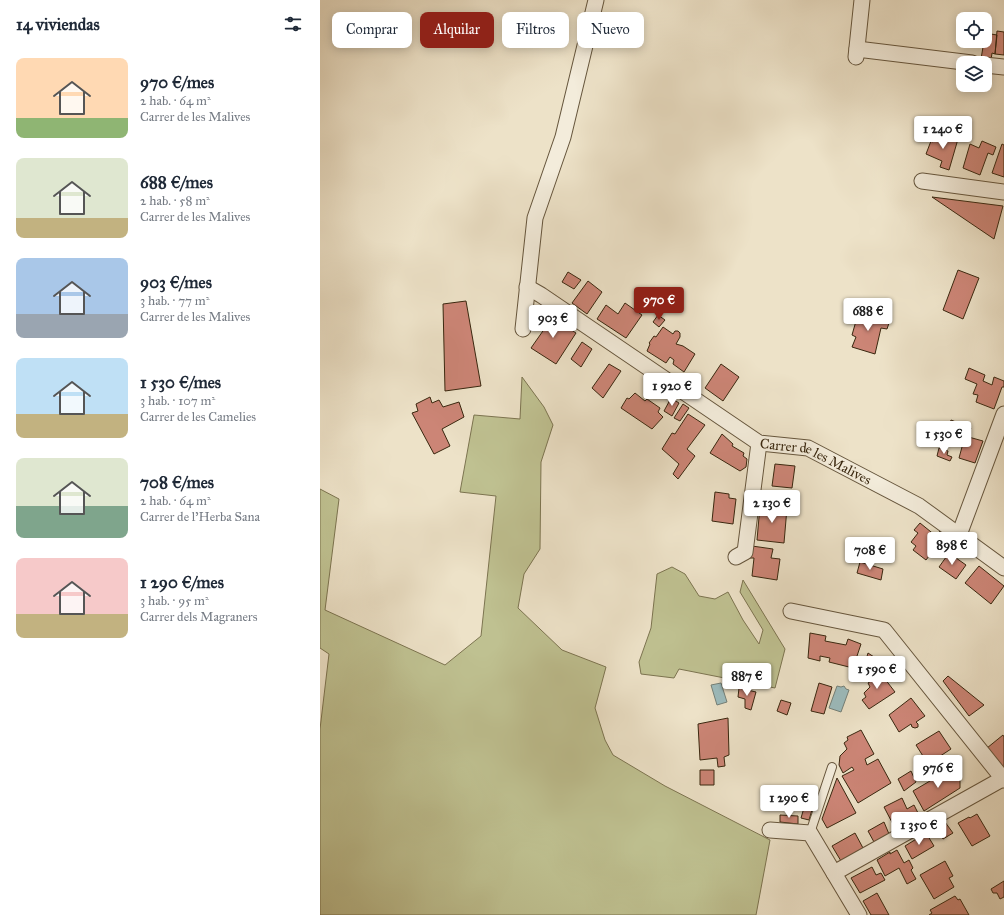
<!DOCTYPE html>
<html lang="es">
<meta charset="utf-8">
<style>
:root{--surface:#fff;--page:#f2f2f3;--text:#1f2937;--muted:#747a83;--accent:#8f2418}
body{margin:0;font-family:"IM FELL Great Primer",serif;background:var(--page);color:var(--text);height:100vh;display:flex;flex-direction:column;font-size:15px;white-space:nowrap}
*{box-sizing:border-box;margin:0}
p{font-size:13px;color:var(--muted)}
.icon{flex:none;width:22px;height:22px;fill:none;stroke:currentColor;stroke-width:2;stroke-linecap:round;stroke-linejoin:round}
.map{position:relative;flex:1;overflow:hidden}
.sheet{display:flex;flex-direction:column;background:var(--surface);width:320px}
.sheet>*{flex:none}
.guide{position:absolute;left:12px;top:12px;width:380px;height:36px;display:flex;gap:8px}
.controls{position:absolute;left:636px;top:12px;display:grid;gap:8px}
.controls a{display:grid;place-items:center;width:36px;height:36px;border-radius:8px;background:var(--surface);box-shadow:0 2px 10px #0003;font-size:20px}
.price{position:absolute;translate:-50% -34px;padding:0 9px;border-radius:4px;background:#fff;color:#222;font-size:13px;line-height:26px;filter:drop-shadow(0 1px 2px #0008)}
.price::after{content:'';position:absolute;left:50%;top:24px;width:12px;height:9px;margin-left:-6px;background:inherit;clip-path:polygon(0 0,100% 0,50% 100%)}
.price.selected{background:var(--accent);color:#fff}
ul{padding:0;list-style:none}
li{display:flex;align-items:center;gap:12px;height:100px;padding:0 16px}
li span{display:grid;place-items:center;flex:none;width:112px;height:80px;border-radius:8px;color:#555}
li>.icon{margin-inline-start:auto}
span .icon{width:48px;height:48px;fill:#fffc;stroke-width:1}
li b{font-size:17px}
h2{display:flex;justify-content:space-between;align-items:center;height:48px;padding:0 16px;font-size:17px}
.tag{padding:0 14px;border-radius:8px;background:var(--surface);box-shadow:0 2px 10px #0003;font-size:14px;line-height:36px}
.tag.selected{background:var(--accent);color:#fff}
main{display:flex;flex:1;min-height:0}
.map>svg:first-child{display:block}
</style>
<main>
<section class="sheet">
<h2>14 viviendas<svg class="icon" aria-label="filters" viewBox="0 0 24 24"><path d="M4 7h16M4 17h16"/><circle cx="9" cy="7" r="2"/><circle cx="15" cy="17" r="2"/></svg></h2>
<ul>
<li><span style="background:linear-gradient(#ffd9b3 75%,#8fb573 0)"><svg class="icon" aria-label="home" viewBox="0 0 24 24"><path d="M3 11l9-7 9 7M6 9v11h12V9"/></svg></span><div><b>970 €/mes</b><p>2 hab. · 64 m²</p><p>Carrer de les Malives</p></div></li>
<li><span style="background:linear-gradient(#dfe7d0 75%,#c2b280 0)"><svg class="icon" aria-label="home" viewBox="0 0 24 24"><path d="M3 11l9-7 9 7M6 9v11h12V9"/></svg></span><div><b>688 €/mes</b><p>2 hab. · 58 m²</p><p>Carrer de les Malives</p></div></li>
<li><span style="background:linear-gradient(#a9c7e8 70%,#9aa5b1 0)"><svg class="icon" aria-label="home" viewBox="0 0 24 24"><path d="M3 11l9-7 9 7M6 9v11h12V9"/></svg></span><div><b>903 €/mes</b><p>3 hab. · 77 m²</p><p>Carrer de les Malives</p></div></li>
<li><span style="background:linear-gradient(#bfe0f5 70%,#c2b280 0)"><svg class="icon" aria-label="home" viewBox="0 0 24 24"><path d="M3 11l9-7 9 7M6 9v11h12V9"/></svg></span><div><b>1 530 €/mes</b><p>3 hab. · 107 m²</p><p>Carrer de les Camelies</p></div></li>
<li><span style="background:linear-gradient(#dfe7d0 60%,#7fa58c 0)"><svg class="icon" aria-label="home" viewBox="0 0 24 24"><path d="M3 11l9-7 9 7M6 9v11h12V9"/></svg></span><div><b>708 €/mes</b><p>2 hab. · 64 m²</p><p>Carrer de l'Herba Sana</p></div></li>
<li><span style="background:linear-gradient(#f6c9c9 70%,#c2b280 0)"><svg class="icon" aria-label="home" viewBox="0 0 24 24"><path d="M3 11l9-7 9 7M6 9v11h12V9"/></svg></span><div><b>1 290 €/mes</b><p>3 hab. · 95 m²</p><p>Carrer dels Magraners</p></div></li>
</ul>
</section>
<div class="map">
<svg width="684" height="915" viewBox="0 0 684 915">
<rect width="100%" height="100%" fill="#ede2c8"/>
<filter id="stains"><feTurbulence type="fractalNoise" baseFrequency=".005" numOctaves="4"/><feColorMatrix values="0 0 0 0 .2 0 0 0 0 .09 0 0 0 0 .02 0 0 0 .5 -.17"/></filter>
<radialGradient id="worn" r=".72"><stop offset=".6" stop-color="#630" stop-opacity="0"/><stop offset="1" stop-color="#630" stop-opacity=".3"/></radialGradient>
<path fill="#bfc191" stroke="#7c7450" d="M202,377L224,407L233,425L221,462L220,549L204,574L198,608L242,650L286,667L275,708L285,740L293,755L345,786L450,840L436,915H0V729L9,654L0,648V489L19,499L5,610L125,665L161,636L176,496L140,492L154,415L200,419Z
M352,567L365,574L379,596L395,599L408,592L423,620L439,644L443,630L420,592L423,580L465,649L455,688L359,669L354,678L321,674L319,662L331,628L337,574Z"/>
<path fill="#9cbcbe" stroke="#748078" d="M401,683L407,702L397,705L391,685Z
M517,686L521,687L524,686L526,689L529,690L521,712L509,708Z"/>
<path fill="#cc8576" stroke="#39270f" d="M677,31L684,32V55L675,54Z
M665,33L677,35L675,54L672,53L671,60L661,59L664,41H665Z
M627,134L638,139L629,170L620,167L622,161L606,154L611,141L613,142L615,135L625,139Z
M662,141L676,147L673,155L668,153L660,175L643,168L650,144L659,148Z
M682,144L684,145V177L672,173Z
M612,197L683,206L674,239Z
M638,270L659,278L643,319L623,310Z
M248,272L261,280L254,289L242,282Z
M268,281L282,292L267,314L252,303Z
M146,301L161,386L125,391L123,304Z
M305,303L322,315L306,338L277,319L286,305L298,314Z
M540,313L570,320L567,329L561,328L555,354L532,347L536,337L532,335L536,321L534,320L535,315Z
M227,314L256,333L236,364L211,348L225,328L220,324Z
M338,315L345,320L339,327L333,322Z
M343,327L353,334L355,331H358L360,333V337L356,344L363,346L375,354L364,372L353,364L354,360L350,357L346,363L327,351L330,344L329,343L334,336L336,337Z
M262,342L272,349L261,367L251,359Z
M289,364L301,371L283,398L272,388Z
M401,364L419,377L403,401L385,388Z
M649,368L665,375L663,381L672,385L674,377L684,381V387H682L674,409L656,402L658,395L653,394L657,384L645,379Z
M315,393L325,401L327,399L340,408L338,412L343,417L332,429L301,408L307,398L309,399Z
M110,397L112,403L119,400L123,407L139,402L144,417L122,429L130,446L114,454L92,413L98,411L96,404Z
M351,398L359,403L352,416L344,411Z
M363,404L369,408L360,421L354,418Z
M368,414L385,425L367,449L375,456L358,479L353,474L359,464L342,449L352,433L355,434Z
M631,420L651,428L648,435L628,429Z
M402,434L413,444L412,446L424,453L423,456L427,459L426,467L420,471L390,453Z
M645,436L663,441L655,463L639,458Z
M619,448L628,451L627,455L632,457L630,461L617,456Z
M455,464L475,466L472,488L452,486Z
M395,492L409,494V498L416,499L413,524L392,521Z
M440,506L467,508L464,543L437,540Z
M600,523L616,536L620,531L625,535L606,560L593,550L596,546L591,542L598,533L594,530Z
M432,546L453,549L451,558L460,559L457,580L432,576L434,558H430Z
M629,553L646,565L636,579L619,567Z
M540,562L563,569L561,580L537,573Z
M659,566L684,586L671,604L645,583Z
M490,633L506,636L505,641L526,645L528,639L541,644L533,668L509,662L510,658L500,656V661L488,658Z
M548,653L557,659L549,675L542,673Z
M554,670H558L575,692L549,709L542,700L546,697L544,693L550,687L548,683L551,681Z
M628,676L664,705L649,716L623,681Z
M499,683L512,687L504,714L491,711Z
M419,688L436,692L431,710L425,708V699L418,697Z
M591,698L605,716L596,722L598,724V727L595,728L592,727L591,724L579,732L569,715Z
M461,700L471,703L467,715L457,711Z
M408,718L409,755L404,757L405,766L398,767L397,758L380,760L378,724Z
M541,730L554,754L545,759L547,765L558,759L571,783L538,803L522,776L534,770L532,767L523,773L519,765L520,756L527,749L524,743L528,740L527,737Z
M619,731L631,749L608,764L596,745Z
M683,735L684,737V770L667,748Z
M632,768L638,770L640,775V788L604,811L593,791Z
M380,770H394V785H380Z
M591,771L596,782L584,791L578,779Z
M517,778L536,813L507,828L502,819Z
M582,798L587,809L594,805L601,819L577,832L564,807Z
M486,801L494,803L489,820L481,818Z
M657,814L670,836L652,846L638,823L649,817L650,818Z
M460,815L478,816V824L460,822Z
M564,822L569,834L554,842L548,831Z
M625,822L633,833L623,839L617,827Z
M535,833L543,848L521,861L512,846Z
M606,833L614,846L592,859L585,846Z
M577,850L584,863L589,860L593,868L591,870L596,879L587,884L579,868L565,876L557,860L570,852V854Z
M625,861L633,876L629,878L634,887L614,899L600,875Z
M552,867L556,875L561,873L565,880L540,893L531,878Z
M684,881V897L680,899L677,893H673L671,889Z
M557,893L569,915H551L543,901Z
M635,896L638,900L640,899L649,915H609L612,913L610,910Z"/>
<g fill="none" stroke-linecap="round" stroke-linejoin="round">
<defs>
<path id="service" d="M490,833L512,767"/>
<g id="minor">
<path d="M537,49L652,63"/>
<path d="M536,57L542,0"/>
<path d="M665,65L684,67"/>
<path d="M602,181L684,192"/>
<path id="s1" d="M207,287L221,295L439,443L488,448L599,506L684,568"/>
<path d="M203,329L215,218L243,137L276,0"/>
<path d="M639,535L684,414"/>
<path d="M416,557L425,552L439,443"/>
<path d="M471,611L564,630L684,780"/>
<path d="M450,830L490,833L539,915"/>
<path d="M514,873L684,778"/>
</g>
</defs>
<use href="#service" stroke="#66563d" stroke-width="10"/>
<use href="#minor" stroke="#66563d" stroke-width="17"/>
<use href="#service" stroke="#f3ecdb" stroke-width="8"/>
<use href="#minor" stroke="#f3ecdb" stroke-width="15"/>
</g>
<g text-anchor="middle" stroke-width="3" stroke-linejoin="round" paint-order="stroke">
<g font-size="14" fill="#39270f" stroke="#f3ecdb">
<text dy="5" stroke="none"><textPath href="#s1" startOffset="340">Carrer de les Malives</textPath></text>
</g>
</g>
<rect width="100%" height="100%" filter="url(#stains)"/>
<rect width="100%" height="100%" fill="url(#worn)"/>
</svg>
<div class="controls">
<a><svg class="icon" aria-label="locate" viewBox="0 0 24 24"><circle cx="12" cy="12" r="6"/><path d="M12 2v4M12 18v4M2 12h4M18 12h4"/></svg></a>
<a><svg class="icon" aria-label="layers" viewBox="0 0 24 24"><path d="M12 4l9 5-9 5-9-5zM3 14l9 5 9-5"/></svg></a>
</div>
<b class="price" style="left:623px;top:150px">1 240 €</b>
<b class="price selected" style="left:339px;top:321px">970 €</b>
<b class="price" style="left:548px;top:332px">688 €</b>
<b class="price" style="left:233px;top:339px">903 €</b>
<b class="price" style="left:352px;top:407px">1 920 €</b>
<b class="price" style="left:624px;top:455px">1 530 €</b>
<b class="price" style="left:452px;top:524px">2 130 €</b>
<b class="price" style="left:632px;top:566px">898 €</b>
<b class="price" style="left:550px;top:571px">708 €</b>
<b class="price" style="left:557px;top:690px">1 590 €</b>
<b class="price" style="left:427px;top:697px">887 €</b>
<b class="price" style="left:618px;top:789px">976 €</b>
<b class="price" style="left:469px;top:819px">1 290 €</b>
<b class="price" style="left:599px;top:846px">1 350 €</b>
<div class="guide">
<a class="tag">Comprar</a>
<a class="tag selected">Alquilar</a>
<a class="tag">Filtros</a>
<a class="tag">Nuevo</a>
</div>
</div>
</main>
